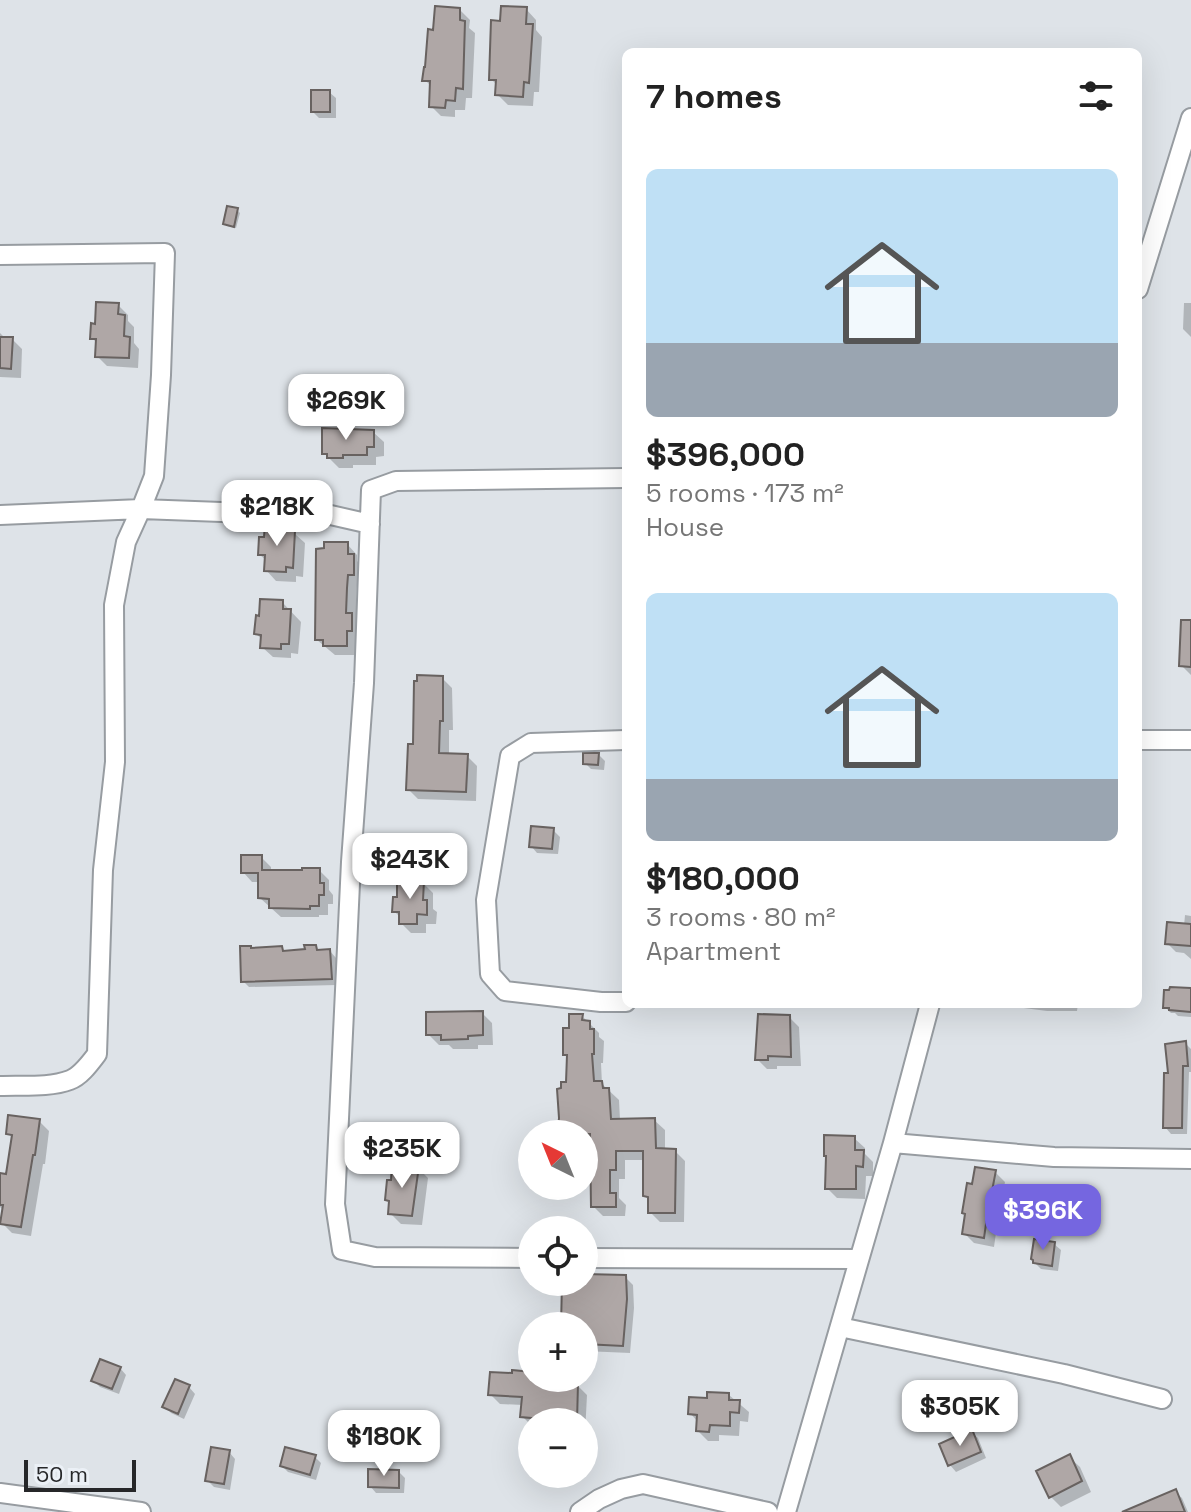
<!DOCTYPE html>
<meta charset="utf-8">
<style>
:root{--surface:#fff;--page:#f2f2f2;--text:#222;--muted:#767676;--accent:#7566e0}
body{margin:0;font-family:"Space Grotesk",sans-serif;background:var(--page);color:var(--text);height:100vh;display:flex;flex-direction:column;font-size:30px;white-space:nowrap}
*{box-sizing:border-box;margin:0}
p{font-size:26px;color:var(--muted)}
.icon{flex:none;width:44px;height:44px;fill:none;stroke:currentColor;stroke-width:2;stroke-linecap:round;stroke-linejoin:round}
.map{position:relative;flex:1;overflow:hidden}
.drawer{position:absolute;left:622px;top:48px;width:520px;height:960px;display:flex;flex-direction:column;background:var(--surface);border-radius:12px;box-shadow:0 8px 32px #0002}
.drawer>*{flex:none}
.needle{width:52px;rotate:317deg}
.fabs{position:absolute;left:518px;top:1120px;display:grid;gap:16px}
.fabs a{display:grid;place-items:center;width:80px;height:80px;border-radius:50%;background:var(--surface);box-shadow:0 8px 32px #0002;font-size:40px}
.scale{position:absolute;left:24px;bottom:20px;width:112px;box-sizing:border-box;padding-left:8px;border:4px solid #262729;border-top:0;font-size:22px;line-height:28px;white-space:nowrap;color:#262729;-webkit-text-stroke:6px #ebf0f6;paint-order:stroke}
.price{position:absolute;translate:-50% -68px;padding:0 18px;border-radius:16px;background:#fff;color:#222;font-size:26px;line-height:52px;filter:drop-shadow(0 2px 4px #0008)}
.price::after{content:'';position:absolute;left:50%;top:48px;width:24px;height:18px;margin-left:-12px;background:inherit;clip-path:polygon(0 0,100% 0,50% 100%)}
.price.current{background:var(--accent);color:#fff}
ul{padding:0;list-style:none}
li{display:grid;align-content:center;gap:16px;height:424px;padding:0 24px}
li span{display:grid;place-items:center;height:248px;border-radius:12px;color:#555}
li>.icon{margin-inline-start:auto}
span .icon{width:144px;height:144px;fill:#fffc;stroke-width:1}
li b{font-size:34px}
h2{display:flex;justify-content:space-between;align-items:center;height:96px;padding:0 24px;font-size:34px}
.map>svg:first-child{display:block}
</style>
<div class="map">
<svg width="1191" height="1512" viewBox="0 0 1191 1512">
<rect width="100%" height="100%" fill="#dee3e8"/>
<path fill="#0003" d="M526,9L536,20V30L542,37L539,92H534L533,106L508,105L497,94L498,86L491,79Z
M460,10L470,20L469,28L475,33L472,98H466L465,110H455V117L441,116L431,106L432,87L425,80L435,32Z
M329,92L336,98V118H319L313,112Z
M237,210L240,213L236,228L227,226L225,224Z
M1184,303H1191V337L1183,329Z
M118,305L128,315V321L134,327V343L139,349L138,368L107,366L97,356V343L92,338L97,326Z
M0,333L6,339H12L22,349L21,378L0,377Z
M373,432L384,442V456L376,457V465H353V468H339L324,453Z
M286,526L305,543L303,577L296,576V582L276,581L266,570L267,561L260,555Z
M347,544L357,555V561L363,567V585H357L356,600V620L361,625V641H356V655H335L317,640Z
M282,602L301,622L298,654L291,653V658L273,657L262,647L263,640L256,634Z
M1191,642V675L1181,665Z
M442,678L452,688L453,730H449V755L467,756L477,766L476,801L418,799L408,789Z
M599,755L605,761L604,770L591,769L585,763Z
M553,830L560,837L558,854L537,853L531,846Z
M261,857L271,867V872L319,870L329,880V890L333,895V904H328V915H319V917H281L260,898V882H252L243,872Z
M423,883L433,893V909L437,912L436,924H426V933H411L401,923V918L394,911Z
M1185,915L1191,916V959L1184,953L1176,952L1167,943L1184,926Z
M315,947L321,952L330,951L336,958L337,985L249,987L243,981L252,950L281,948L286,953L307,951Z
M1185,987H1191V1017L1178,1016L1175,1013H1171L1165,1007L1184,990Z
M994,1004H1078L1077,1011H1047Z
M482,1013L492,1023L493,1045H478V1049H453L449,1045H439L428,1034Z
M582,1016L599,1033V1037L604,1041L603,1063H601L602,1084L619,1100L620,1120H654L665,1130V1150L675,1151L685,1161L684,1222H660L650,1212V1201L645,1196V1160H625V1179H619V1198L626,1205L625,1216H603L593,1206L592,1150H584V1134H559L568,1084L569,1059L565,1055L571,1030Z
M789,1017L799,1027L801,1066H777V1069H767L757,1059Z
M1185,1043L1191,1049V1072H1189L1187,1134H1171L1165,1127L1170,1075Z
M39,1121L49,1131L45,1164H43L31,1236L12,1233L2,1223L4,1211L0,1207V1181L8,1177L14,1139L8,1133Z
M854,1138L865,1148V1154L873,1162V1176H866L865,1199L837,1198L827,1188Z
M418,1168L428,1178L422,1225L401,1224L390,1213L391,1204L387,1200Z
M995,1172L1005,1182L1002,1199L1006,1204L1002,1227L997,1226L994,1247L974,1243L964,1233L973,1186Z
M1054,1244L1061,1250L1058,1271L1041,1269L1035,1263Z
M584,1274L625,1277L633,1285L634,1308L630,1353L584,1351V1326H563L565,1282H584Z
M120,1368L126,1375L119,1394L100,1387L94,1381Z
M532,1374V1378H546L551,1382L577,1385L587,1395L585,1434L584,1433V1422H532V1426L522,1416L523,1405L500,1404L490,1394Z
M189,1387L195,1394L184,1419L171,1413L165,1406Z
M729,1395L749,1412L748,1422L740,1421L739,1436L719,1435V1441H708L698,1431V1422L690,1413L709,1400Z
M971,1432L978,1438L986,1458L956,1472L950,1465Z
M229,1452L235,1459L230,1490L214,1487L207,1480Z
M315,1457L321,1463L316,1480L288,1472L282,1466Z
M1069,1457L1080,1467L1091,1492L1061,1507L1050,1496Z
M399,1472L405,1478L404,1493H376L370,1486Z
M1175,1492L1182,1498L1188,1512H1147Z"/>
<path fill="#afa7a6" stroke="#686260" stroke-width="2" d="M435,6L460,8V20L465,21L463,89L456,88L455,101L446,100L445,108L429,107L430,81H422L424,67H425L428,29L433,30Z
M501,6L527,7L526,24H533L529,83L524,82L523,97L495,95L496,80H489L491,20L500,21Z
M311,90H330V112H311Z
M227,206L238,208L234,227L223,224Z
M96,302L119,303L118,314L125,315L124,336L130,337L129,358L95,357L96,339H90L91,323L95,324Z
M0,337H13L11,369L0,368Z
M322,428L374,430V447H367V455H343V458H327V454H322Z
M265,524H287V530L295,531L293,568L286,567V572L264,571L265,555H258L259,537H264Z
M324,542H348V554H354V575H348L347,588L346,613H352V631H347V646H323V640H315L316,549L324,548Z
M260,599L283,600V609H291L289,644H281V649L260,648L261,635L254,634L256,615L259,616Z
M1181,620H1191V667L1179,666Z
M417,675L443,676V721H440L439,753L468,754L466,792L406,790L408,744H413L414,681H417Z
M583,753H599L598,765L583,764Z
M531,826L554,828L552,849L529,847Z
M241,855H262V870H302V868H320V883H324V895H319V906H310V909L269,908V899L258,898V873H241Z
M397,880L424,881L423,900H427V915L417,914V924H399V912H392L393,897H397Z
M1167,922L1191,924V946L1165,944Z
M304,945H316L317,950L330,949L332,979L241,982L240,946H251V948L282,946L283,951L305,949Z
M1170,987L1191,988V1012L1169,1010V1008H1163L1164,990H1169Z
M483,1011V1035L468,1036V1039L441,1040V1035H426V1012Z
M569,1014H583L582,1020L590,1021V1029H594V1054H592L594,1081H602L603,1088H609L611,1119L655,1118L656,1148L676,1149L675,1213H648V1197L643,1196V1151H616V1170H610V1193H616V1207H591L590,1134H557L559,1118L557,1089L561,1088V1082H566L567,1055H563V1028H569Z
M758,1014L790,1015L791,1057L768,1056V1060H755Z
M1186,1041L1188,1066H1183L1182,1128H1163L1164,1073H1168L1165,1044Z
M8,1115L40,1119L35,1155H33L21,1227L0,1224L3,1205H0V1173L6,1174L12,1135L6,1134Z
M824,1135L855,1136V1150H864L863,1167L856,1166V1189H825L826,1156H824Z
M392,1164L419,1166L412,1216L388,1214L389,1201L385,1200L387,1180H391Z
M975,1167L996,1170L992,1191L997,1192L993,1217H987L984,1238L962,1234L965,1214L962,1213L967,1183L972,1184Z
M1034,1239L1055,1242L1052,1266L1033,1263V1260L1031,1259Z
M584,1274L626,1275L627,1299L623,1346L584,1344V1326H561L562,1282H584Z
M100,1359L121,1367L112,1389L91,1381Z
M512,1370L532,1372V1378L578,1383L577,1422H555V1420L520,1417L522,1397L488,1395L490,1372L512,1373Z
M175,1379L190,1385L178,1414L162,1407Z
M707,1392L729,1393V1400H740L739,1413L730,1412V1426L710,1425L709,1432L696,1431L697,1415L688,1414L689,1397L707,1398Z
M972,1429L981,1452L948,1466L939,1444Z
M211,1447L230,1450L224,1484L205,1481Z
M285,1447L316,1455L310,1475L280,1466Z
M1070,1454L1082,1481L1049,1498L1036,1471Z
M368,1469L399,1470V1488L368,1487Z
M1176,1489L1185,1512H1122Z"/>
<g fill="none" stroke-linecap="round" stroke-linejoin="round">
<defs>
<path id="street" d="M0,255L165,253L161,375L154,476L141,509L248,513L313,511L370,524
M1138,289L1191,118
M0,515L141,509L126,542L114,605L115,762L103,870L97,1054C90,1063 81,1076 70,1080C49,1088 22,1085 0,1086
M626,740L531,743L510,756L486,900L490,974L505,991L601,1002H626
M1138,740H1191
M893,1143L1054,1157L1191,1159
M532,1258L375,1257L342,1250L335,1204L351,862L364,683L371,490L396,481L626,478
M584,1258L859,1259
M840,1327L1064,1374L1162,1399
M0,1493L141,1512
M580,1512L599,1499L621,1489L643,1484L768,1512
M786,1512L893,1143L930,1004"/>
</defs>
<use href="#street" stroke="#979ca1" stroke-width="22"/>
<use href="#street" stroke="#fff" stroke-width="18"/>
</g>
</svg>
<div class="fabs">
<a><svg class="needle" viewBox="-14 -14 28 28"><path d="M0-13l5 13h-10z" fill="#e53935"/><path d="M0 13l5-13h-10z" fill="#767676"/></svg></a>
<a><svg class="icon" aria-label="locate" viewBox="0 0 24 24"><circle cx="12" cy="12" r="6"/><path d="M12 2v4M12 18v4M2 12h4M18 12h4"/></svg></a>
<a>+</a>
<a>−</a>
</div>
<div class="scale">50 m</div>
<b class="price" style="left:346px;top:442px">$269K</b>
<b class="price" style="left:277px;top:548px">$218K</b>
<b class="price" style="left:410px;top:901px">$243K</b>
<b class="price" style="left:402px;top:1190px">$235K</b>
<b class="price current" style="left:1043px;top:1252px">$396K</b>
<b class="price" style="left:960px;top:1448px">$305K</b>
<b class="price" style="left:384px;top:1478px">$180K</b>
<section class="drawer">
<h2>7 homes<svg class="icon" aria-label="filters" viewBox="0 0 24 24"><path d="M4 7h16M4 17h16"/><circle cx="9" cy="7" r="2"/><circle cx="15" cy="17" r="2"/></svg></h2>
<ul>
<li><span style="background:linear-gradient(#bfe0f5 70%,#9aa5b1 0)"><svg class="icon" aria-label="home" viewBox="0 0 24 24"><path d="M3 11l9-7 9 7M6 9v11h12V9"/></svg></span><div><b>$396,000</b><p>5 rooms · 173 m²</p><p>House</p></div></li>
<li><span style="background:linear-gradient(#bfe0f5 75%,#9aa5b1 0)"><svg class="icon" aria-label="home" viewBox="0 0 24 24"><path d="M3 11l9-7 9 7M6 9v11h12V9"/></svg></span><div><b>$180,000</b><p>3 rooms · 80 m²</p><p>Apartment</p></div></li>
</ul>
</section>
</div>
